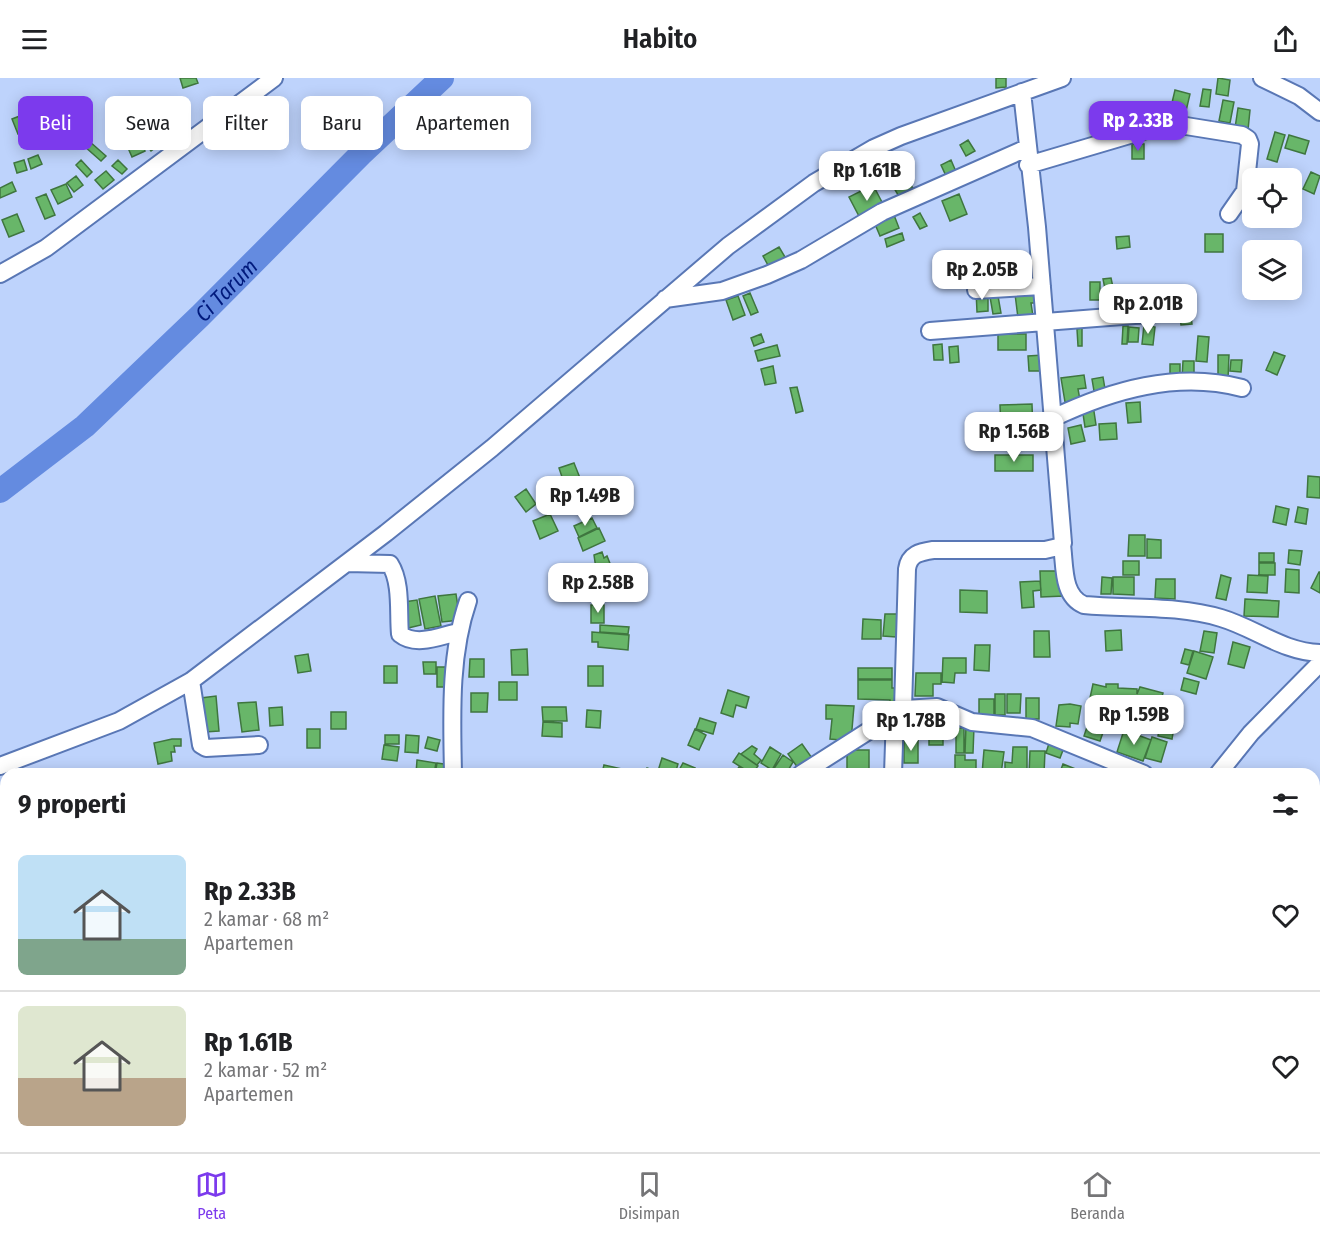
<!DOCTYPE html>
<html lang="id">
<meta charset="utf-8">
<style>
:root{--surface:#fff;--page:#f2f2f2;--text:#202124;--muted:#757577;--line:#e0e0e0;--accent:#7c3aed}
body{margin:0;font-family:"Fira Sans Condensed",sans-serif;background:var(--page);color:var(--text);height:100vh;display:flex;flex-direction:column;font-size:22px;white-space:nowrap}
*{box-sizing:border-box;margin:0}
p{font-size:20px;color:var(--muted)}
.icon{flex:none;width:33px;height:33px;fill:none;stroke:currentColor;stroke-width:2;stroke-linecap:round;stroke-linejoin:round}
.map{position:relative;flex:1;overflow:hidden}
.drawer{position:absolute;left:0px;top:690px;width:1320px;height:384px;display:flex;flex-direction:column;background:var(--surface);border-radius:18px 18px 0 0;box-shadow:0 3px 15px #0003}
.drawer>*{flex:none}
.top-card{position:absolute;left:18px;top:18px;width:600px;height:54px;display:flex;gap:12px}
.fabs{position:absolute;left:1242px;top:90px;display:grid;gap:12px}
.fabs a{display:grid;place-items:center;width:60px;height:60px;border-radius:9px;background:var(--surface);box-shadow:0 3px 15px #0003;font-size:30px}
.price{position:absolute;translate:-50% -51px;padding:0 14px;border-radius:12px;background:#fff;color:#222;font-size:20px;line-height:39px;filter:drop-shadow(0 2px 3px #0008)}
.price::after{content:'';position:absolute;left:50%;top:36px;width:18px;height:14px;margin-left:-9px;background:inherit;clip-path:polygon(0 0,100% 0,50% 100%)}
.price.on{background:var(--accent);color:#fff}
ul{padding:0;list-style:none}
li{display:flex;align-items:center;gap:18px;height:150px;padding:0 18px}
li+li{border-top:2px solid var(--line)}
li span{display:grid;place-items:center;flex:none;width:168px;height:120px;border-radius:9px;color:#555}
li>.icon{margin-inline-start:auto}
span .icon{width:72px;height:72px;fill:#fffc;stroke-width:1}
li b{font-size:26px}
h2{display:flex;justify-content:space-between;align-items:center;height:72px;padding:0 18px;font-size:26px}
.chip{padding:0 21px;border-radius:9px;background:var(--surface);box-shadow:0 3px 15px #0003;font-size:21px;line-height:54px}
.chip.on{background:var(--accent);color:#fff}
header{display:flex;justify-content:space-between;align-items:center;height:78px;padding:0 18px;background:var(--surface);font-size:27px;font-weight:600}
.tab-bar{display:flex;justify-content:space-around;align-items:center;height:84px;border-top:2px solid var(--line);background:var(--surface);font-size:16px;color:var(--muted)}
.tab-bar a{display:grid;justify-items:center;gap:3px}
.tab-bar .on{color:var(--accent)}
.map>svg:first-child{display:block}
</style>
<header><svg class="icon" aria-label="menu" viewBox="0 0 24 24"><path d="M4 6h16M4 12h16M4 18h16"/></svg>Habito<svg class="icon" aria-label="share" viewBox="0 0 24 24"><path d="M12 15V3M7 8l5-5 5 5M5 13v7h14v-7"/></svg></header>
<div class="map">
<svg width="1320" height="1074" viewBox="0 0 1320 1074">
<rect width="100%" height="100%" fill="#bed3fc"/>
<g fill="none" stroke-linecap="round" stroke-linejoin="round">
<g stroke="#648be0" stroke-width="24">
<path id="s1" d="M0,413L85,348L200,238L361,76L442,0"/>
<path d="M1314,739L1320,731"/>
<path d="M1151,1068L1152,1074"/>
</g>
</g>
<path fill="#68b669" stroke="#3f763f" stroke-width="1.5" d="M180,0H196L198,5L183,10Z
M996,0H1006V9L996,10Z
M1218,0L1230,2L1228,18L1216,16Z
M1203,11L1211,12L1209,29L1200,28Z
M1175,12L1190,16L1186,33L1171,29Z
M1223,22L1234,24L1230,45L1219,43Z
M37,24L44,41L35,45L27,29Z
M1140,25H1149V39H1140Z
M1238,30L1250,32L1248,52L1235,50Z
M70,34L75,44L61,50L57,40Z
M25,36L32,51L18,56L12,41Z
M142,44L144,53L138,55L136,45Z
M163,46L171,55L162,63L154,54Z
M1275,54L1285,57L1277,84L1267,81Z
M152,56L160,66L151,73L143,62Z
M1289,57L1309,63L1305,76L1285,70Z
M968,62L975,73L966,78L960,67Z
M89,63L106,78L101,83L84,68Z
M142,64L145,73L132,79L128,70Z
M1132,66H1144V81H1132Z
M38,77L42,86L31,91L28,81Z
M24,82L27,92L17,95L14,85Z
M81,82L92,94L87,99L76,87Z
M118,82L127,91L122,96L112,88Z
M951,82L957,96L947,100L941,87Z
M907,90L911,99L893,105L890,96Z
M106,93L114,102L103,111L95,102Z
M1311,94L1320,98L1314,116L1303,111Z
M76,98L83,107L74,114L67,105Z
M908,102L915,114L901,122L894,110Z
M12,104L16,113L0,120V110Z
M66,106L72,119L58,126L51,112Z
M873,107L884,128L860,140L849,119Z
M46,116L55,137L45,141L36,120Z
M959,116L967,136L950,143L942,123Z
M920,135L927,148L920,151L913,139Z
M17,136L24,153L9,159L2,142Z
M894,137L899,150L880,158L875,146Z
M902,155L904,162L887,169L885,161Z
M1205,156H1223V174H1205Z
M1129,158L1130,169L1117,171L1116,159Z
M779,169L785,179L769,189L763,178Z
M1022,177L1025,188L1015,191L1012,180Z
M1009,180L1012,198L1002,199L1000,182Z
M1016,194H1024L1025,206L1017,207Z
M1111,200L1114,214L1106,216L1103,201Z
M1090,204H1100V222H1090Z
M1143,207L1144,220L1125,222L1124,209Z
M1165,210L1166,231L1150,232L1149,211Z
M976,212H988V233L977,234Z
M1036,213L1037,225H1031L1033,238L1018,240L1015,216Z
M750,215L758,234L751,237L743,218Z
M738,218L745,237L733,242L726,222Z
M998,218L1001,235L993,236L990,219Z
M1190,229L1192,246L1181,247L1179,231Z
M1144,247L1155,249L1153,267L1142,266Z
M1123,248H1128L1127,266H1122Z
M1129,249L1139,250L1138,264H1128Z
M1082,250V268H1078L1077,251Z
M761,256L764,264L754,268L751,260Z
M998,256H1026V272H998Z
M1198,258L1209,259L1207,284L1196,283Z
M942,266L943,282H934L933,267Z
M777,267L780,278L758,283L755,273Z
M958,268L959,284L950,285L949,269Z
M1274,274L1285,278L1277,297L1266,292Z
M1043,277V293H1029L1028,278Z
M1218,277H1229L1228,301L1218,300Z
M1231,282H1242L1241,294L1230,293Z
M1183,283H1194V301H1182Z
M1170,286H1180V299H1170Z
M773,288L776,305L765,307L761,291Z
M1084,297L1086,310L1078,311L1080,322L1065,324L1061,300Z
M1103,299L1106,317L1095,319L1092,301Z
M797,309L803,333L796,335L790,310Z
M1140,324L1141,344L1128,345L1126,325Z
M1032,326L1033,354L1001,355L1000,327Z
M1093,327L1096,347L1085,349L1082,329Z
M1116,345L1117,361L1100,362L1099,346Z
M1081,347L1085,363L1071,366L1068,350Z
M995,377H1033V393H995Z
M574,385L582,405L566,411L559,390Z
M1308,398L1320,399V420L1307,419Z
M526,411L536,426L526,434L515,419Z
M1276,428L1289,431L1286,447L1273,444Z
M1298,429L1308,431L1306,446L1295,444Z
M550,436L558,453L540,461L533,443Z
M592,440L597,450L579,459L574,448Z
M599,450L605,463L583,473L578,460Z
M1129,457H1145V478H1128Z
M1147,461L1161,462V480H1147Z
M1289,472L1302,473L1300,487L1288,485Z
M602,474L604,480L607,478L613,493L592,500L590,493L596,491L594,477Z
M1259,475H1274V484H1259Z
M1123,483H1139V497H1123Z
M1259,485H1275V497H1259Z
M1286,491L1299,492V515L1285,514Z
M1040,493H1063L1064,518L1041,519Z
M1319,494H1320V515L1311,510Z
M1221,497L1231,500L1226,522L1216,520Z
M1248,497L1268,498L1267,515L1247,514Z
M1102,499L1112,500L1111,516H1101Z
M1113,499H1134V517L1113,516Z
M1156,501H1175V521L1155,520Z
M1040,503L1041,512L1033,513L1034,529L1022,530L1020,504Z
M960,512L987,513V535L960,534Z
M456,516L460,542L442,544L438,518Z
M435,518L441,548L425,551L419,521Z
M1245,521L1279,523L1278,539L1244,538Z
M417,522L421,547L408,550L404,524Z
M591,527H604V545H591Z
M885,536H898L896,559L883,558Z
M863,541L881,542V561H862Z
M600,547L629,549L628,556L600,554Z
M1121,552L1122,572L1106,573L1105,553Z
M1034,553H1049L1050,579H1034Z
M1204,553L1217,555L1214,575L1200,573Z
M592,554L629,557L628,572L598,569V564H592Z
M1233,564L1250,569L1244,590L1228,586Z
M975,567H990L989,593L974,592Z
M527,571L528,597H512L511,572Z
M1185,571L1193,573L1189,587L1181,585Z
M1194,573L1213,579L1206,601L1187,595Z
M308,576L311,593L298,595L295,578Z
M943,580H966V595H955L954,605L942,604Z
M470,581H484V599H469Z
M423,584H436V596H424Z
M384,588H397V605H384Z
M588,588H603V608H588Z
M437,589H452V609H437Z
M858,590H892V601H858Z
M916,595H941V606H933V618H915Z
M1184,600L1199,604L1196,616L1181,612Z
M858,602H892V610H902V627H890V622L858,621Z
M499,604H517V622H499Z
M1093,606L1106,609V606H1118V610L1137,611V616L1140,609L1163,615L1156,640L1133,634L1134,630L1090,620Z
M728,612L749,619L746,630L736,627L733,639L721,635Z
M471,615H488L487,634H471Z
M995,616H1005V637H995Z
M1007,616H1021L1020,635H1007Z
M216,618L219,653L205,654L201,620Z
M1026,620H1039V641H1026Z
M979,621H994V637H979Z
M256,624L259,652L242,654L238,625Z
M1070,626L1081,628L1078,646L1070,645V649L1056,648L1059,627Z
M826,627L854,628L851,663L830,661L832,641H826Z
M282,629L283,647L270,648L269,630Z
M542,629H566L567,643H543Z
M587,632L601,633L600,650L586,649Z
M331,634H346V651H331Z
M1091,637L1107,643L1100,663L1084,658Z
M700,640L716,645L713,656L696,651Z
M1136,641L1151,646L1148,654L1133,649Z
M543,644L562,645V659L542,658Z
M929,645H943V667H929Z
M1160,646L1174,649L1172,661L1158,658Z
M911,647H926V661L911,660Z
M966,648L974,649L973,675H965Z
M956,650H964V675H956Z
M307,651H320V670H307Z
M695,651L706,657L699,672L688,667Z
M1124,652L1151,662L1143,683L1117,674Z
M385,657H399V666H385Z
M406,657L419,658L418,675L405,674Z
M428,659L440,662L437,673L425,670Z
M1152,659L1167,664L1161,684L1145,680Z
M172,661H181V668H174L175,674H171L172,683L158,686L154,665Z
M904,662H918V685H904Z
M1050,662L1065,667L1060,680L1046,675Z
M802,666L812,680L798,690L788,676Z
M384,667L399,669L397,683L382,681Z
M752,668L757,671L754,676L761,682L757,687L741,676Z
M770,669L781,676L772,692L761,685Z
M1013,669H1027V694L1005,693V684L1012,685Z
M847,672H869V694H847Z
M984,672L1004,674L1001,696H982Z
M1030,673H1045L1044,696H1029Z
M739,675L758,688L752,696L733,684Z
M783,677L793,684L786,696L773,692Z
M955,677H965V682H976V692L955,691Z
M662,680L678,686L675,696L658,693Z
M417,682L436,685L434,696H416Z
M437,685L451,687L450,696H435Z
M683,685L695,690L692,696H677Z
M1063,686L1078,692L1077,696L1060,694Z
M604,687L631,693L630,696L602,695Z
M739,689L750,696H734Z
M647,690L664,696H645Z
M0,908H6V924H0Z
M18,1068H41L42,1071L18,1072Z"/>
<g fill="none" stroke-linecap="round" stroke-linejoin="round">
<defs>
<path id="minor" d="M1262,0L1299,18L1320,34
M1028,87L1160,48H1186L1242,57L1248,61L1250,66L1245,113L1229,136
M0,196L46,170L274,0
M976,212L1042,208
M665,221L722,213L767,197L801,182L882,134L1027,70
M930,253L1148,236
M1053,340C1112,312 1177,293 1242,310
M1062,467C1065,488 1062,518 1084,527C1129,531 1178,527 1221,540C1255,550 1283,574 1320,575
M347,485L390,486C402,505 398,535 400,556C416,569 440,558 458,554
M191,603L201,667L206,670L259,667
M903,631L937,629L972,644L1032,650L1144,696
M0,688L119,643L191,603L386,455L492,370L728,168L814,105L874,70L901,58L1062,0
M453,696C452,639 449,578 468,523
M801,696L903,631L907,491C909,476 920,474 933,472H1045L1058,469L1063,465L1037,149L1022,14
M893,696L895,636
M1218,696L1251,655L1320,585
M0,875L6,873
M0,977L6,985
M0,1051H6
M1069,1068L1070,1074"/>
</defs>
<use href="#minor" stroke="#5977b5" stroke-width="20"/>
<use href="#minor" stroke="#fff" stroke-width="16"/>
</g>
<g text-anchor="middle" stroke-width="4.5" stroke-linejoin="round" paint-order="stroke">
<g font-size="22" font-style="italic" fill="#011a7c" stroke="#f0f3fa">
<text dy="8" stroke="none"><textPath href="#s1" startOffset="303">Ci Tarum</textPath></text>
</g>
</g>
</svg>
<div class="fabs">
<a><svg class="icon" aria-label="locate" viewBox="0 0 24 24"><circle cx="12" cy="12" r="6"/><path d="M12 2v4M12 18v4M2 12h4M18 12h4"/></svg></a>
<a><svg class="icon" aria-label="layers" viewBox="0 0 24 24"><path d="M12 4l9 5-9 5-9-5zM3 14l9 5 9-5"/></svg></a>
</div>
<b class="price on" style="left:1138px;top:74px">Rp 2.33B</b>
<b class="price" style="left:867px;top:124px">Rp 1.61B</b>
<b class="price" style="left:982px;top:223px">Rp 2.05B</b>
<b class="price" style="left:1148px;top:257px">Rp 2.01B</b>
<b class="price" style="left:1014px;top:385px">Rp 1.56B</b>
<b class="price" style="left:585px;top:449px">Rp 1.49B</b>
<b class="price" style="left:598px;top:536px">Rp 2.58B</b>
<b class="price" style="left:1134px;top:668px">Rp 1.59B</b>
<b class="price" style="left:911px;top:674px">Rp 1.78B</b>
<div class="top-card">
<a class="chip on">Beli</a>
<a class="chip">Sewa</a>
<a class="chip">Filter</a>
<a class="chip">Baru</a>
<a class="chip">Apartemen</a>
</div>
<section class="drawer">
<h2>9 properti<svg class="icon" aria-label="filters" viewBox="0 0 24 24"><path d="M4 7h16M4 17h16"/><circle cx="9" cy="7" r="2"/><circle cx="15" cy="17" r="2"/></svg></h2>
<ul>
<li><span style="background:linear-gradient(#bfe0f5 70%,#7fa58c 0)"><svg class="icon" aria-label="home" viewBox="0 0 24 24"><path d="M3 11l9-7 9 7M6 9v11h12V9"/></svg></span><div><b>Rp 2.33B</b><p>2 kamar · 68 m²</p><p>Apartemen</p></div><svg class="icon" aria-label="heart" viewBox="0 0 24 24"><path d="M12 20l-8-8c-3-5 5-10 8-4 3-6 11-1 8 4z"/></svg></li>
<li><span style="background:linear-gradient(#dfe7d0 60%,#b9a48a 0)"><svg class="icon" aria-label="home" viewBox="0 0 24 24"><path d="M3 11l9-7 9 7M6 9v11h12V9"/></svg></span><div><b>Rp 1.61B</b><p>2 kamar · 52 m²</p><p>Apartemen</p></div><svg class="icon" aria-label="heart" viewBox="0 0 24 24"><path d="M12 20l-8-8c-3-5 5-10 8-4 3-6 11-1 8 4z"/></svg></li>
</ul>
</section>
</div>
<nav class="tab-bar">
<a class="on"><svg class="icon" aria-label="map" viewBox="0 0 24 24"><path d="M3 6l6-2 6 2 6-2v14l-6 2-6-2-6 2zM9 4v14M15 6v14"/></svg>Peta</a>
<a><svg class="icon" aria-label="saved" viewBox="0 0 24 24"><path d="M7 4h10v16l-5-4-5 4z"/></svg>Disimpan</a>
<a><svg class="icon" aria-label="home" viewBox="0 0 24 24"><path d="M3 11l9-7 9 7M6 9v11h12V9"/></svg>Beranda</a>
</nav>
